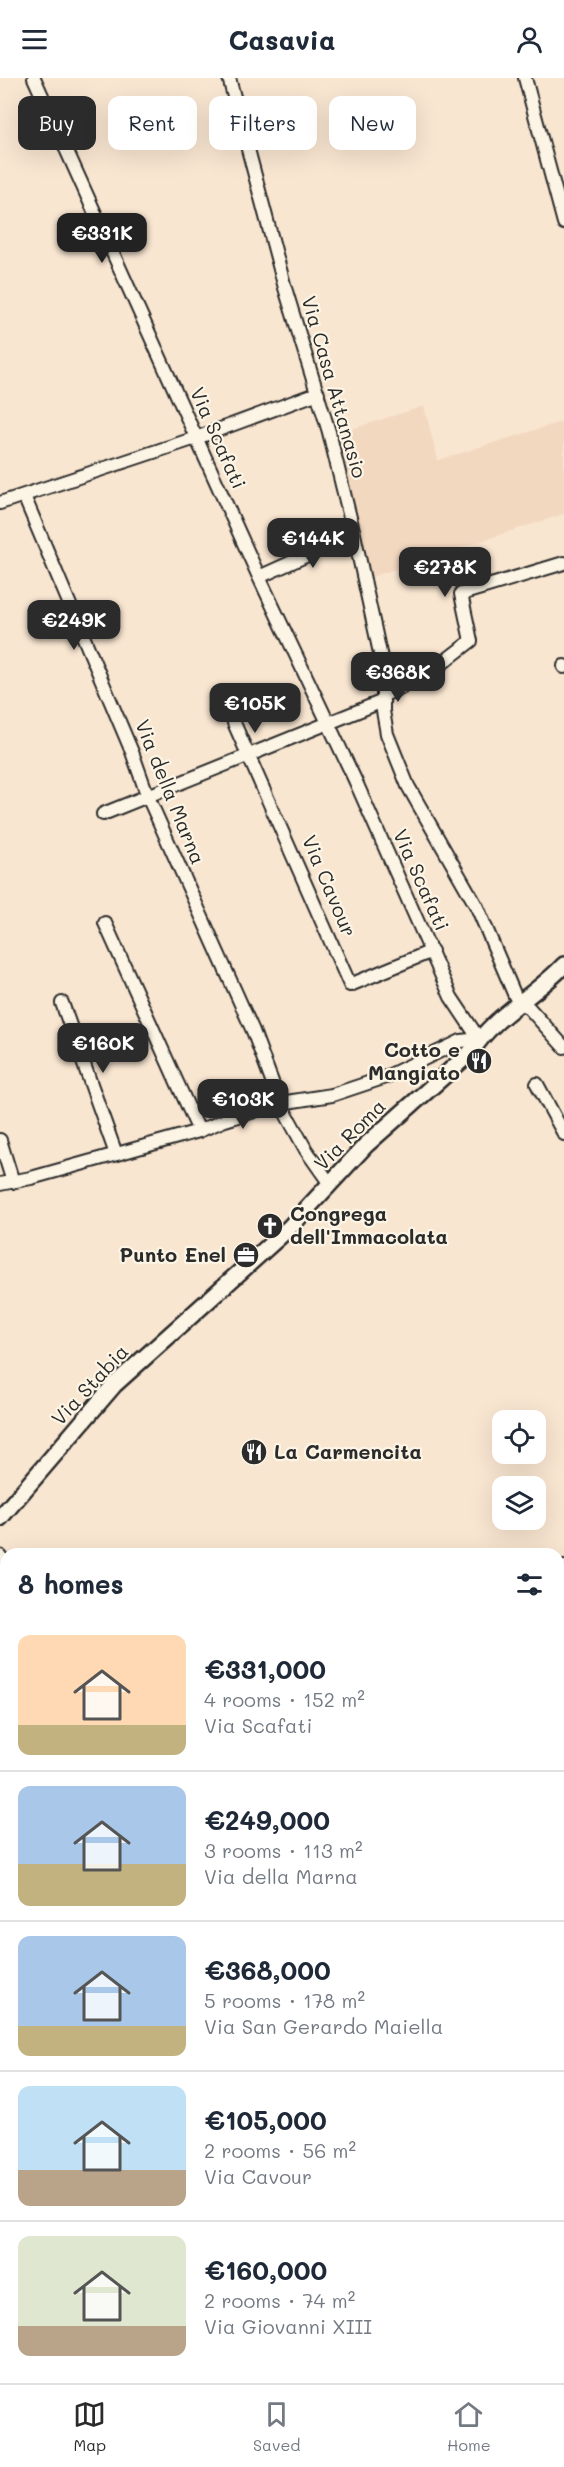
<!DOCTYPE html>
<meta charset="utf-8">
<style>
:root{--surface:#fff;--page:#f2f2f3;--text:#1f2937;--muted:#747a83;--line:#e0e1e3;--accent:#2b2b2b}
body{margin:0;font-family:Mali,sans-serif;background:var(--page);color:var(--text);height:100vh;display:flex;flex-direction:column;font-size:22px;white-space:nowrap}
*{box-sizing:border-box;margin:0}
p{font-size:20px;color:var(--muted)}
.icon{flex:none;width:33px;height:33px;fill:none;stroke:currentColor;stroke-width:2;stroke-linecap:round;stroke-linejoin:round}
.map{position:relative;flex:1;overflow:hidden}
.drawer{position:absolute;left:0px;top:1470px;width:564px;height:836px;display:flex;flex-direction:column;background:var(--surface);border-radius:18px 18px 0 0;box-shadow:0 6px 24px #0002}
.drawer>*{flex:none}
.hud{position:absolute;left:18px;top:18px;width:528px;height:54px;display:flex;gap:12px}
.controls{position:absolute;left:492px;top:1332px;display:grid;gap:12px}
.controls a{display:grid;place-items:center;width:54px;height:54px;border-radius:12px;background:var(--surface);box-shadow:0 6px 24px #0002;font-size:30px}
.price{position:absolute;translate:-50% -51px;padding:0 14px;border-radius:12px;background:var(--accent);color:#fff;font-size:20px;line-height:39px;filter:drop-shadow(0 2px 3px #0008)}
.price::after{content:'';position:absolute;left:50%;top:36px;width:18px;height:14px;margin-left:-9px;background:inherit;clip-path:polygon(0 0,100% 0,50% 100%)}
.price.on{background:#222;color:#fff}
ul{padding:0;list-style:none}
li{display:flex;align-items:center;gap:18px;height:150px;padding:0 18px}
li+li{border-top:2px solid var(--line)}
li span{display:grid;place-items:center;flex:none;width:168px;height:120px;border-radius:12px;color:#555}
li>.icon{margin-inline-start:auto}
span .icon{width:72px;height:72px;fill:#fffc;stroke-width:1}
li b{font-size:26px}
h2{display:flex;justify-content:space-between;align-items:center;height:72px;padding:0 18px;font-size:26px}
.tag{padding:0 21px;border-radius:12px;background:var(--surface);box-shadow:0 6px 24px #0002;font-size:21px;line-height:54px}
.tag.on{background:var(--accent);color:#fff}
header{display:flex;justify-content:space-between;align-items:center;height:78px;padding:0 18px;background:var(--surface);font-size:27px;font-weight:700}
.menu{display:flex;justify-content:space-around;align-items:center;height:84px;border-top:2px solid var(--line);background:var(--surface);font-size:16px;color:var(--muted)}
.menu a{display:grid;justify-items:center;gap:3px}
.menu .on{color:var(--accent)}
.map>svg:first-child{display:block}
</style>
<header><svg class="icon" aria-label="menu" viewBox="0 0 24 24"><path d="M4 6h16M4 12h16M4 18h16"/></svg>Casavia<svg class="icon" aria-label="person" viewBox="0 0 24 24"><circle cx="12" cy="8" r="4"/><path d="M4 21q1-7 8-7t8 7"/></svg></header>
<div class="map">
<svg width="564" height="2305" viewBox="0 0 564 2305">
<rect width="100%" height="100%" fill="#f9e6d1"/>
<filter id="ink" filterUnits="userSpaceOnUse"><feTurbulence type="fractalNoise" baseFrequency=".0167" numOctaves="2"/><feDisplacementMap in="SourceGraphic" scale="12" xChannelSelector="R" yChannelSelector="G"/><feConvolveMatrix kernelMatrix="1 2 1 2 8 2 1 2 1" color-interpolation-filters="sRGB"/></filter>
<g filter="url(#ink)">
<path fill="#f3d8c0" d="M424,328L438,382L564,343V436L368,500L340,385L345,383L339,355Z"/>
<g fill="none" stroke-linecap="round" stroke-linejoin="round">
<defs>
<path id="minor" d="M34,0L259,499L355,702L451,919L479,961
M229,0L285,210L329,354L354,456L383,589V633L387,656L408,708L477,829L515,918L519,924L529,930L564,969
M525,0L564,145
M24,418L132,674L148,719L253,953L280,1025L306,1072L330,1106
M0,425L196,360L318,315
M259,499L354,456
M564,588V589
M384,617L427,597L471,563L461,516L564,485
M234,645L350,907L432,873
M103,736L383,623
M105,845L199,1053
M62,925L116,1076
M537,1006L564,1056
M0,1062L13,1104
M0,1106L31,1100L199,1053L225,1042L280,1025L332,1017L386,999L461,963L479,961
M0,1478L6,1487
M558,1492L564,1489
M0,1705L6,1719
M558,1953L564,1952
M558,2000L562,2008
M0,2075H6
M0,2141L6,2138
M558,2282L564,2281
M478,2305L483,2300"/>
<path id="major" d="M0,1440L114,1307L289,1150L366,1067L471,974C494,937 535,918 564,887"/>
</defs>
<use href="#minor" stroke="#2b2b2b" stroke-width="16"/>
<use href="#major" stroke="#2b2b2b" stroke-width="20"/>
<use href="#minor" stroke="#fcf5e5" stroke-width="12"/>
<use href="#major" stroke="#fcf5e5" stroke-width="15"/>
</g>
</g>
<defs>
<symbol id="restaurant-disc" viewBox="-11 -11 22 22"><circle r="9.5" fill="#2b2b2b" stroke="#fcf5e5"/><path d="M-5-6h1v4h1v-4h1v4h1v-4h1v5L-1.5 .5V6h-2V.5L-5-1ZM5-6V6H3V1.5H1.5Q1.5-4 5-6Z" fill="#fff"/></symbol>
<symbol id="church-disc" viewBox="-11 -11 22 22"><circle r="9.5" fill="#2b2b2b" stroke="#fcf5e5"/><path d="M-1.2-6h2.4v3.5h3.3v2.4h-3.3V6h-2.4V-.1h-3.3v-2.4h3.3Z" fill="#fff"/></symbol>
<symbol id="office-disc" viewBox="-11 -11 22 22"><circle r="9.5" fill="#2b2b2b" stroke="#fcf5e5"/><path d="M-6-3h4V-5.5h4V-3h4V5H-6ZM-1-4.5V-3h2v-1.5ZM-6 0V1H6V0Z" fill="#fff"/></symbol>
</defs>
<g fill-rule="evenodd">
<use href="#restaurant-disc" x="464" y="968" width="30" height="30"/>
<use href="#church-disc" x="255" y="1133" width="30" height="30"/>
<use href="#office-disc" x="231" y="1162" width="30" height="30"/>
<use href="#restaurant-disc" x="239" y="1359" width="30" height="30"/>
</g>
<g text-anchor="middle" stroke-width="4.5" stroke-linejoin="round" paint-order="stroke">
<g font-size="20" fill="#2b2b2b" stroke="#fcf5e5">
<text transform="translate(334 309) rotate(74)" y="7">Via Casa Attanasio</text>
<text transform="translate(218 360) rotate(66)" y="7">Via Scafati</text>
<text transform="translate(170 714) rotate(68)" y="7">Via della Marna</text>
<text transform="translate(421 802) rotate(66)" y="7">Via Scafati</text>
<text transform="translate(329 808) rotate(67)" y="7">Via Cavour</text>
<text transform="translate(350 1057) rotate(-45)" y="7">Via Roma</text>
<text transform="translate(90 1307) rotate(-47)" y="7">Via Stabia</text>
</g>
<g font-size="20" font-weight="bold" fill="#2b2b2b" stroke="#fcf5e5" text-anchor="end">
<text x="460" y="979">Cotto e<tspan x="460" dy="23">Mangiato</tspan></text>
<text x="290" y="1143" text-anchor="start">Congrega<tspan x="290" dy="23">dell'Immacolata</tspan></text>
<text x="226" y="1184">Punto Enel</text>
<text x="274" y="1381" text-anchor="start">La Carmencita</text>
</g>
</g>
</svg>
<div class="controls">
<a><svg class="icon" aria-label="locate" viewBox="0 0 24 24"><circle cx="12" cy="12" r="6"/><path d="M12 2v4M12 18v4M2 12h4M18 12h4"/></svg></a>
<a><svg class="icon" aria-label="layers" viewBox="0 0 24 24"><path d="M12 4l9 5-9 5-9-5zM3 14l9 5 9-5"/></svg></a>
</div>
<b class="price on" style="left:102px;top:186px">€331K</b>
<b class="price" style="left:313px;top:491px">€144K</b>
<b class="price" style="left:445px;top:520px">€278K</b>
<b class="price" style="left:74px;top:573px">€249K</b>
<b class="price" style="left:398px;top:625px">€368K</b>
<b class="price" style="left:255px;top:656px">€105K</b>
<b class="price" style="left:103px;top:996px">€160K</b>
<b class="price" style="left:243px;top:1052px">€103K</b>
<div class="hud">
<a class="tag on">Buy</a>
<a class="tag">Rent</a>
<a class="tag">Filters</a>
<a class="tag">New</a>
</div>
<section class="drawer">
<h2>8 homes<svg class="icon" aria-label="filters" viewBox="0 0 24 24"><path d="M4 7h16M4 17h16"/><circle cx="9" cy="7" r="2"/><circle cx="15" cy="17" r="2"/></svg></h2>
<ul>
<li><span style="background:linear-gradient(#ffd9b3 75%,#c2b280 0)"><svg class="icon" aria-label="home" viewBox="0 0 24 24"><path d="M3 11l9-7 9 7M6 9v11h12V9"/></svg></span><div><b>€331,000</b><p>4 rooms · 152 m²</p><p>Via Scafati</p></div></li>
<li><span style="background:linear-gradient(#a9c7e8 65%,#c2b280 0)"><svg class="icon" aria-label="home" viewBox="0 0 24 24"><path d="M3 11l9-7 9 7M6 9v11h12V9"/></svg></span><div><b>€249,000</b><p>3 rooms · 113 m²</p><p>Via della Marna</p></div></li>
<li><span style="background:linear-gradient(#a9c7e8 75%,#c2b280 0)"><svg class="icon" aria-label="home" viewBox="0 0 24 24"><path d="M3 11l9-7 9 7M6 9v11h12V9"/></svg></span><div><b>€368,000</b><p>5 rooms · 178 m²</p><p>Via San Gerardo Maiella</p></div></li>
<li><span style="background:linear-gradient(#bfe0f5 70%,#b9a48a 0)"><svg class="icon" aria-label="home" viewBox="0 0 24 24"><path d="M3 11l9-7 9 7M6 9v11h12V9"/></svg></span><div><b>€105,000</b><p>2 rooms · 56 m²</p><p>Via Cavour</p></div></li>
<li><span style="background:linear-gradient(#dfe7d0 75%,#b9a48a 0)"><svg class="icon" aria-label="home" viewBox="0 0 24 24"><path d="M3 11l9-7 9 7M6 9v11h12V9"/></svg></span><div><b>€160,000</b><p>2 rooms · 74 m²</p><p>Via Giovanni XIII</p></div></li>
</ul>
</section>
</div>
<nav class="menu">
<a class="on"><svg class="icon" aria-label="map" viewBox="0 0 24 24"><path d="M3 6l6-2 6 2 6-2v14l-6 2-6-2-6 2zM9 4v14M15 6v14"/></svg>Map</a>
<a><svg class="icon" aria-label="saved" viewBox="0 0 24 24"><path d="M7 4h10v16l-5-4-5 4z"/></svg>Saved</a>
<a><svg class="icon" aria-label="home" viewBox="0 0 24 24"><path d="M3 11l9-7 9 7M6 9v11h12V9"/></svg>Home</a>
</nav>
